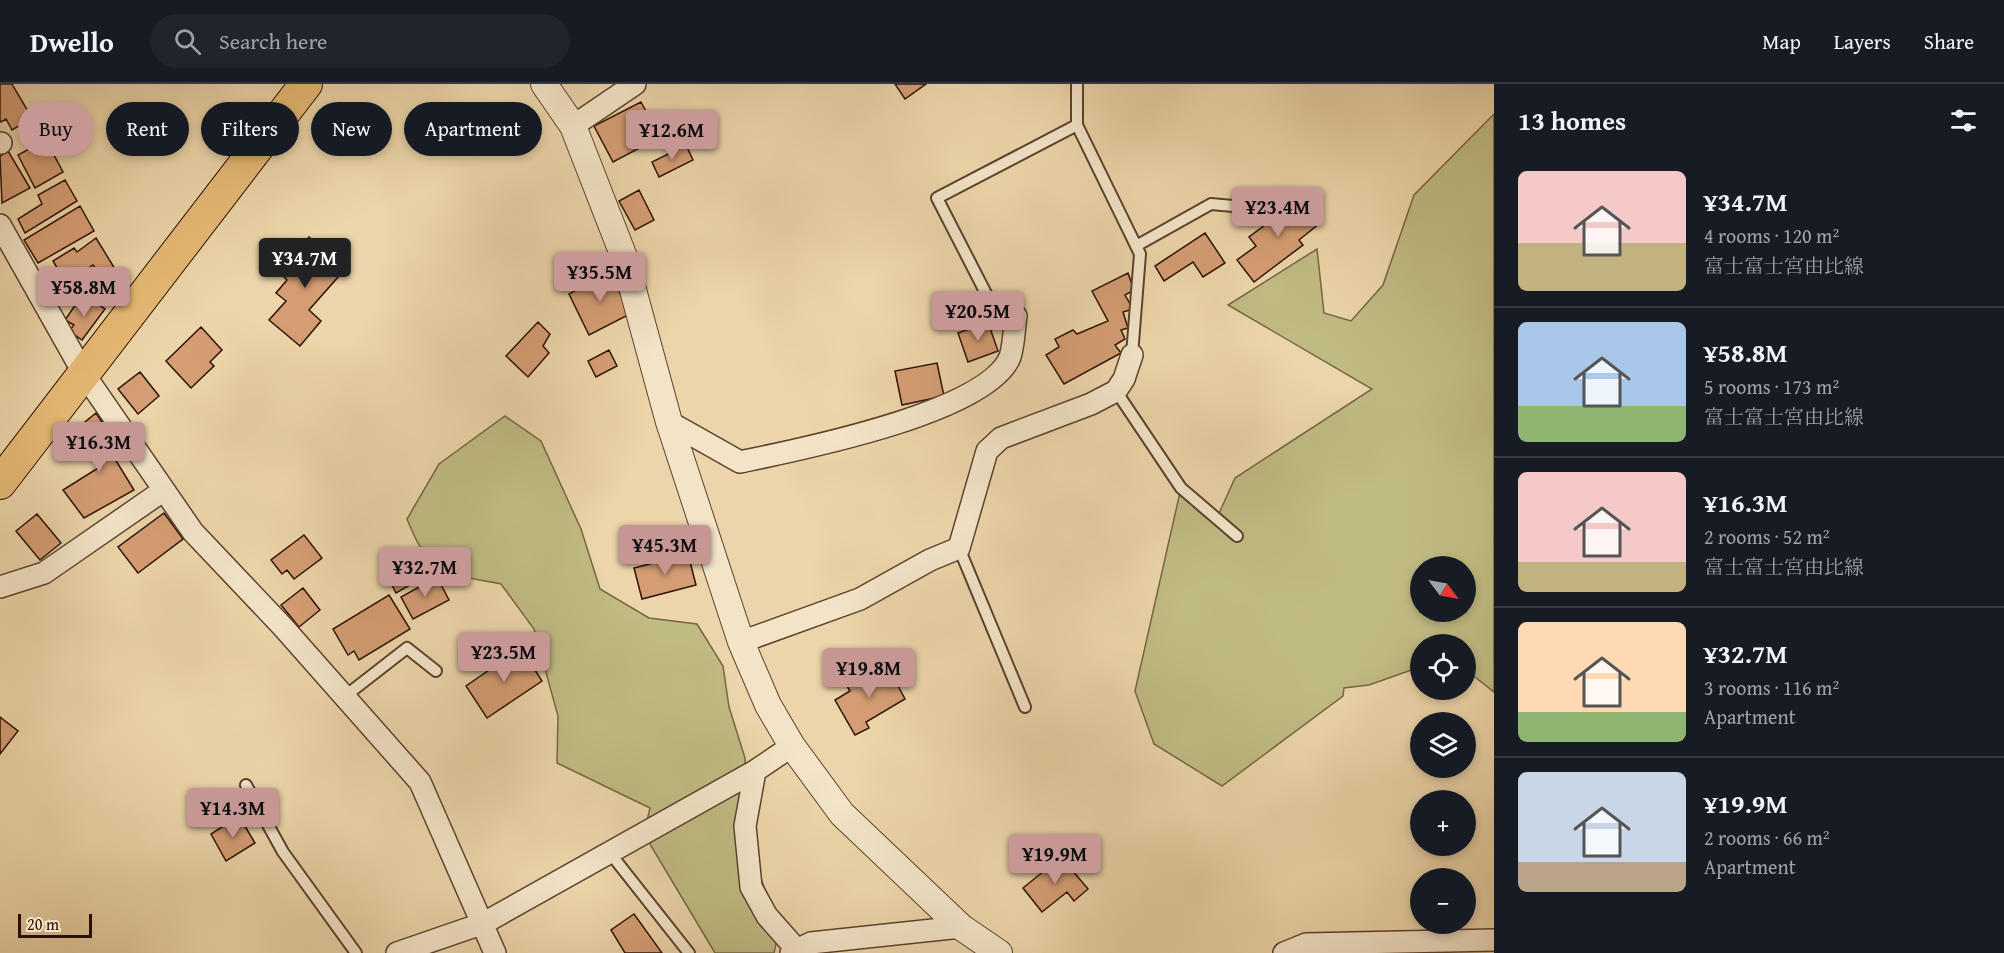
<!DOCTYPE html>
<meta charset="utf-8">
<style>
:root{--surface:#171b24;--page:#20242c;--text:#f1f3f6;--muted:#9ea1a6;--line:#363941;--accent:#c59692}
body{margin:0;font-family:"Gentium Book Plus","Noto Serif JP",serif;background:var(--page);color:var(--text);height:100vh;display:flex;flex-direction:column;font-size:22px;white-space:nowrap}
*{box-sizing:border-box;margin:0}
p{font-size:20px;color:var(--muted)}
.icon{flex:none;width:33px;height:33px;fill:none;stroke:currentColor;stroke-width:2;stroke-linecap:round;stroke-linejoin:round}
.map{position:relative;flex:1;overflow:hidden}
.sheet{display:flex;flex-direction:column;background:var(--surface);width:510px}
.sheet>*{flex:none}
.guide{position:absolute;left:18px;top:18px;width:570px;height:54px;display:flex;gap:12px}
.needle{width:39px;rotate:122deg}
.tools{position:absolute;left:1410px;top:472px;display:grid;gap:12px}
.tools a{display:grid;place-items:center;width:66px;height:66px;border-radius:50%;background:var(--surface);box-shadow:0 3px 9px #0003;font-size:30px}
.scale{position:absolute;left:18px;bottom:15px;width:74px;box-sizing:border-box;padding-left:6px;border:3px solid #2d1004;border-top:0;font-size:16px;line-height:21px;white-space:nowrap;color:#2d1004;-webkit-text-stroke:4px #f3e4c8;paint-order:stroke}
.price{position:absolute;translate:-50% -51px;padding:0 14px;border-radius:6px;background:var(--accent);color:#111;font-size:20px;line-height:39px;filter:drop-shadow(0 2px 3px #0008)}
.price::after{content:'';position:absolute;left:50%;top:36px;width:18px;height:14px;margin-left:-9px;background:inherit;clip-path:polygon(0 0,100% 0,50% 100%)}
.price.current{background:#222;color:#fff}
ul{padding:0;list-style:none}
li{display:flex;align-items:center;gap:18px;height:150px;padding:0 24px}
li+li{border-top:2px solid var(--line)}
li span{display:grid;place-items:center;flex:none;width:168px;height:120px;border-radius:9px;color:#555}
li>.icon{margin-inline-start:auto}
span .icon{width:72px;height:72px;fill:#fffc;stroke-width:1}
li b{font-size:26px}
h2{display:flex;justify-content:space-between;align-items:center;height:72px;padding:0 24px;font-size:26px}
.pill{padding:0 21px;border-radius:27px;background:var(--surface);box-shadow:0 3px 9px #0003;font-size:21px;line-height:54px}
.pill.current{background:var(--accent);color:#111}
header{display:flex;align-items:center;gap:36px;box-sizing:border-box;height:84px;padding:0 30px;background:var(--surface);border-bottom:2px solid var(--line)}
header strong{font-size:28px}
nav{display:flex;gap:33px;margin-inline-start:auto;font-size:21px}
.search{width:420px;height:54px;background:var(--page);display:flex;align-items:center;gap:15px;box-sizing:border-box;padding:0 21px;border-radius:33px;color:var(--muted);font-size:22px}
main{display:flex;flex:1;min-height:0}
.map>svg:first-child{display:block}
</style>
<header>
<strong>Dwello</strong>
<div class="search"><svg class="icon" aria-label="search" viewBox="0 0 24 24"><circle cx="10" cy="10" r="6"/><path d="M15 15l6 6"/></svg>Search here</div>
<nav><a>Map</a><a>Layers</a><a>Share</a></nav>
</header>
<main>
<div class="map">
<svg width="1494" height="869" viewBox="0 0 1494 869">
<rect width="100%" height="100%" fill="#ecd5aa"/>
<filter id="stains"><feTurbulence type="fractalNoise" baseFrequency=".00333" numOctaves="4"/><feColorMatrix values="0 0 0 0 .2 0 0 0 0 .09 0 0 0 0 .02 0 0 0 .5 -.17"/></filter>
<radialGradient id="worn" r=".72"><stop offset=".6" stop-color="#630" stop-opacity="0"/><stop offset="1" stop-color="#630" stop-opacity=".3"/></radialGradient>
<path fill="#c0bb83" stroke="#766644" stroke-width="1.5" fill-rule="evenodd" d="M1494,30V608L1466,586V561H1420V583L1369,601L1344,604L1343,612L1222,702L1154,660L1135,607L1181,404L1216,436L1235,394L1372,305L1228,221L1317,165L1324,229L1351,237L1383,201L1414,111ZM1420,483H1466V528H1420Z
M505,332L541,357L581,445L600,505L649,534L697,540L723,582L729,623L745,674L746,751L779,846L774,869H715L644,750L650,724L557,679L558,632L534,545L501,500C445,489 430,493 407,435L439,380Z"/>
<path fill="#d59d74" stroke="#2d1004" stroke-width="1.5" d="M0,0H12L32,34L12,46L6,35L1,38L0,36Z
M895,0H926L905,15Z
M641,18L648,31L658,29L668,49L613,78L594,42Z
M39,43L63,88L35,104L18,71L31,64L24,51Z
M686,61L693,76L659,93L652,78Z
M8,67L30,104L2,119L0,72Z
M65,96L77,117L25,149L18,135L42,120L38,111Z
M639,106L654,136L635,146L619,117Z
M1295,109L1319,140L1299,156L1303,161L1254,198L1237,176L1256,162L1249,153L1280,130L1276,124Z
M80,122L94,147L38,179L24,156Z
M1205,149L1225,179L1203,193L1193,178L1164,197L1155,182Z
M309,153L346,184L309,226L321,237L300,262L269,236L286,217L276,209L287,196L279,188Z
M96,154L115,185L102,193L93,181L66,199L53,177L74,164L77,168Z
M610,187L630,230L589,251L569,210Z
M1128,189L1134,206L1125,211L1133,225L1123,228L1128,244L1121,246L1125,255L1115,261L1121,269L1064,300L1046,271L1059,263L1055,255L1073,246L1077,250L1108,237L1092,207Z
M89,214L105,225L82,256L69,247L74,241L65,236L76,220L82,224Z
M538,238L550,250L543,262L549,269L528,293L506,272Z
M988,238L998,267L968,278L958,249Z
M201,243L222,266L210,278L214,282L191,304L166,277Z
M609,266L617,282L596,293L588,277Z
M937,279L944,312L902,321L895,287Z
M140,288L159,312L138,330L118,305Z
M96,329L117,361L110,367L134,406L84,434L63,406L103,381L80,342Z
M164,429L183,455L138,489L118,463Z
M37,430L61,459L40,476L16,447Z
M304,451L322,474L294,495L287,486L282,490L271,476Z
M688,470L696,501L642,515L634,484Z
M422,472L431,489L396,509L387,491Z
M437,493L449,516L413,535L401,513Z
M303,504L320,526L299,543L281,521Z
M389,511L410,545L359,576L354,567L348,571L333,545Z
M521,564L542,597L487,634L466,602Z
M888,583L905,615L866,638L869,644L855,651L835,616L850,607L845,599L862,589L866,596Z
M0,633L18,647L0,670Z
M239,732L255,759L226,777L211,750Z
M1061,773L1088,805L1074,817L1067,808L1042,828L1023,804Z
M634,830L662,869H625L611,846Z"/>
<g fill="none" stroke-linecap="round" stroke-linejoin="round">
<defs>
<path id="service" d="M1077,0V41L1140,170L1132,271
M1136,162L1211,120L1233,122
M1016,232L996,229L937,114L1077,41
M1116,307L1181,404L1237,452
M959,464L1025,623
M344,613L407,564L436,587
M246,701L283,768L356,869
M610,769L689,869"/>
<path id="minor" d="M573,42L635,0
M0,59H1
M0,141L84,290L193,448L283,543L420,698L495,869
M669,338L740,378C797,366 987,329 1010,273C1014,261 1014,244 1016,232
M0,503L44,489L164,406
M741,558L860,515L930,476L959,464L987,367L1001,354L1091,320L1116,307L1124,295L1132,271
M755,687L745,742L751,803L767,832L797,866
M397,869L484,839L755,687L792,662
M791,869L811,859L961,843
M1284,869L1306,860L1494,856"/>
<path id="tertiary" d="M544,0L573,42L624,173L669,338L741,558L768,621L792,662L842,730L961,843L999,869"/>
<path id="primary" d="M0,399L306,0"/>
</defs>
<use href="#service" stroke="#5d412e" stroke-width="14"/>
<use href="#minor" stroke="#5d412e" stroke-width="24"/>
<use href="#tertiary" stroke="#5d412e" stroke-width="28"/>
<use href="#primary" stroke="#2d1004" stroke-width="34"/>
<use href="#service" stroke="#f3e4c8" stroke-width="10"/>
<use href="#minor" stroke="#f3e4c8" stroke-width="21"/>
<use href="#tertiary" stroke="#f3e4c8" stroke-width="26"/>
<use href="#primary" stroke="#e6ba75" stroke-width="32"/>
</g>
<rect width="100%" height="100%" filter="url(#stains)"/>
<rect width="100%" height="100%" fill="url(#worn)"/>
</svg>
<div class="tools">
<a><svg class="needle" viewBox="-14 -14 28 28"><path d="M0-13l5 13h-10z" fill="#e53935"/><path d="M0 13l5-13h-10z" fill="#9ea1a6"/></svg></a>
<a><svg class="icon" aria-label="locate" viewBox="0 0 24 24"><circle cx="12" cy="12" r="6"/><path d="M12 2v4M12 18v4M2 12h4M18 12h4"/></svg></a>
<a><svg class="icon" aria-label="layers" viewBox="0 0 24 24"><path d="M12 4l9 5-9 5-9-5zM3 14l9 5 9-5"/></svg></a>
<a>+</a>
<a>−</a>
</div>
<div class="scale">20 m</div>
<b class="price" style="left:672px;top:77px">¥12.6M</b>
<b class="price" style="left:1278px;top:154px">¥23.4M</b>
<b class="price current" style="left:305px;top:205px">¥34.7M</b>
<b class="price" style="left:600px;top:219px">¥35.5M</b>
<b class="price" style="left:84px;top:234px">¥58.8M</b>
<b class="price" style="left:978px;top:258px">¥20.5M</b>
<b class="price" style="left:99px;top:389px">¥16.3M</b>
<b class="price" style="left:665px;top:492px">¥45.3M</b>
<b class="price" style="left:425px;top:514px">¥32.7M</b>
<b class="price" style="left:504px;top:599px">¥23.5M</b>
<b class="price" style="left:869px;top:615px">¥19.8M</b>
<b class="price" style="left:233px;top:755px">¥14.3M</b>
<b class="price" style="left:1055px;top:801px">¥19.9M</b>
<div class="guide">
<a class="pill current">Buy</a>
<a class="pill">Rent</a>
<a class="pill">Filters</a>
<a class="pill">New</a>
<a class="pill">Apartment</a>
</div>
</div>
<section class="sheet">
<h2>13 homes<svg class="icon" aria-label="filters" viewBox="0 0 24 24"><path d="M4 7h16M4 17h16"/><circle cx="9" cy="7" r="2"/><circle cx="15" cy="17" r="2"/></svg></h2>
<ul>
<li><span style="background:linear-gradient(#f6c9c9 60%,#c2b280 0)"><svg class="icon" aria-label="home" viewBox="0 0 24 24"><path d="M3 11l9-7 9 7M6 9v11h12V9"/></svg></span><div><b>¥34.7M</b><p>4 rooms · 120 m²</p><p>富士富士宮由比線</p></div></li>
<li><span style="background:linear-gradient(#a9c7e8 70%,#8fb573 0)"><svg class="icon" aria-label="home" viewBox="0 0 24 24"><path d="M3 11l9-7 9 7M6 9v11h12V9"/></svg></span><div><b>¥58.8M</b><p>5 rooms · 173 m²</p><p>富士富士宮由比線</p></div></li>
<li><span style="background:linear-gradient(#f6c9c9 75%,#c2b280 0)"><svg class="icon" aria-label="home" viewBox="0 0 24 24"><path d="M3 11l9-7 9 7M6 9v11h12V9"/></svg></span><div><b>¥16.3M</b><p>2 rooms · 52 m²</p><p>富士富士宮由比線</p></div></li>
<li><span style="background:linear-gradient(#ffd9b3 75%,#8fb573 0)"><svg class="icon" aria-label="home" viewBox="0 0 24 24"><path d="M3 11l9-7 9 7M6 9v11h12V9"/></svg></span><div><b>¥32.7M</b><p>3 rooms · 116 m²</p><p>Apartment</p></div></li>
<li><span style="background:linear-gradient(#c9d6e8 75%,#b9a48a 0)"><svg class="icon" aria-label="home" viewBox="0 0 24 24"><path d="M3 11l9-7 9 7M6 9v11h12V9"/></svg></span><div><b>¥19.9M</b><p>2 rooms · 66 m²</p><p>Apartment</p></div></li>
</ul>
</section>
</main>
